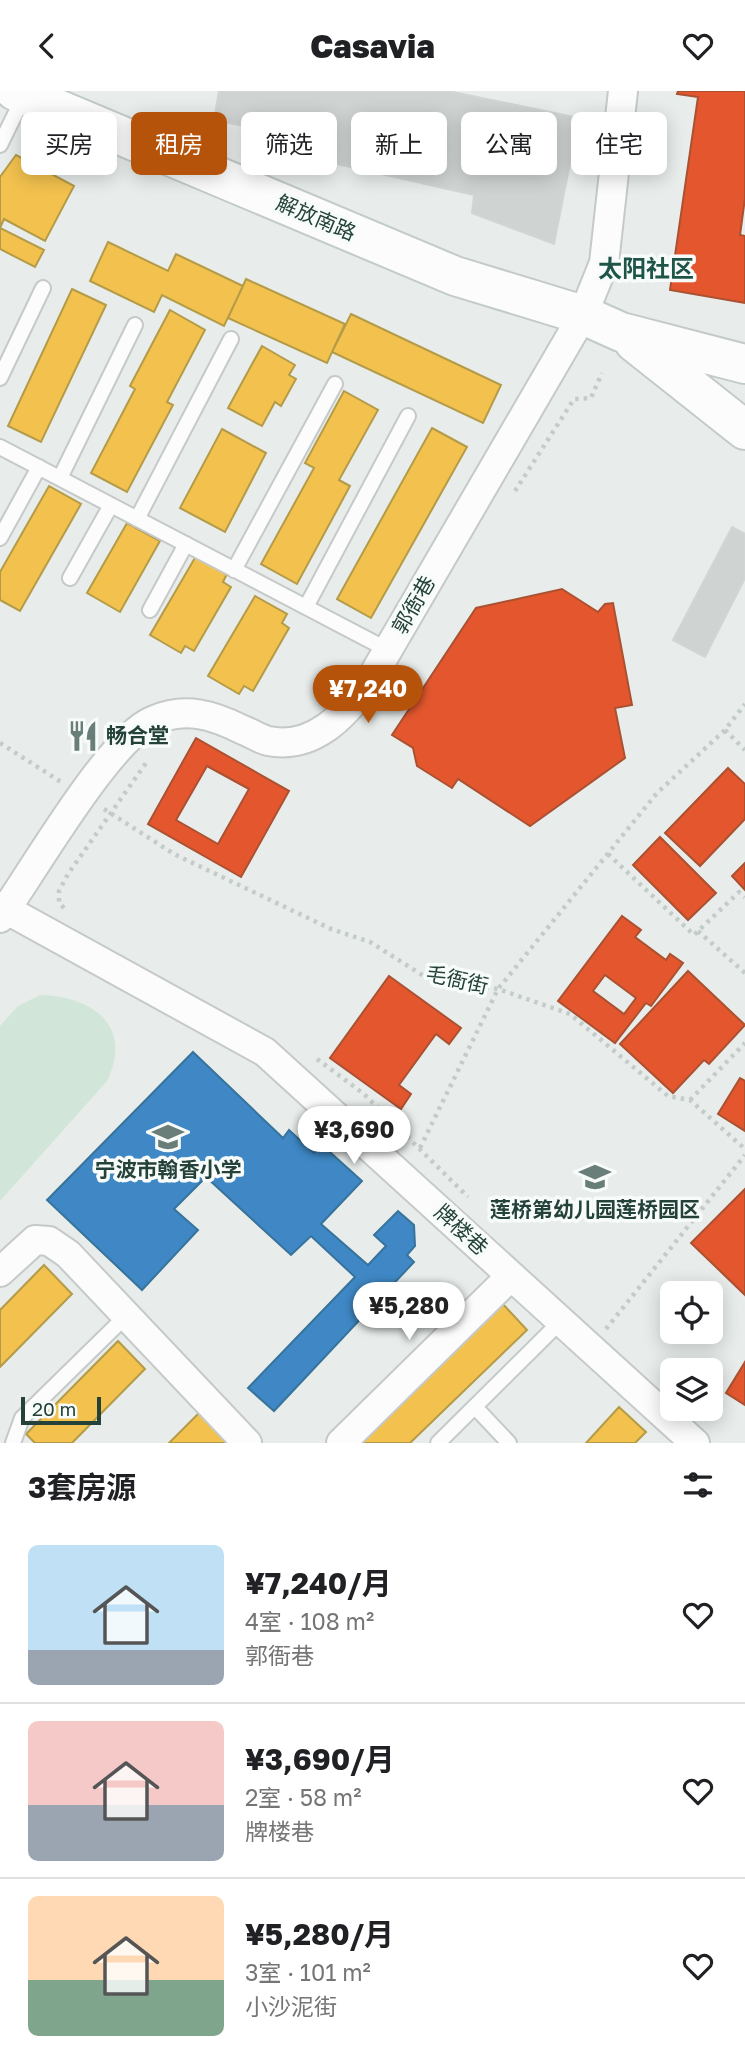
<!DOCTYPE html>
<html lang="zh">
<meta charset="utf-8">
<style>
:root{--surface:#fff;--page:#f2f2f2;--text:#202124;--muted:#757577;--line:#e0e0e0;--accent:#b45309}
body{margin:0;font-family:"Golos Text","Noto Sans SC",sans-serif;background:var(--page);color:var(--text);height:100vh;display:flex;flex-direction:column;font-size:26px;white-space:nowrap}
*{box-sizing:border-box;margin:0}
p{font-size:23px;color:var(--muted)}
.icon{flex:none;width:38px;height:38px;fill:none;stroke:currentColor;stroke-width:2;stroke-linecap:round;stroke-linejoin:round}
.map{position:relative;height:1352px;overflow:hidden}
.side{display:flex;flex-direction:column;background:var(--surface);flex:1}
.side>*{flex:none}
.guide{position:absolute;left:21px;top:21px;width:704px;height:63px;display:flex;gap:14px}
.tools{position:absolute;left:660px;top:1190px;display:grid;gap:14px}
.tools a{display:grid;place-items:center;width:63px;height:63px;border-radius:10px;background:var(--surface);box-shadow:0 4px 18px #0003;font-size:35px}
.scale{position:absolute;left:21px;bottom:18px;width:80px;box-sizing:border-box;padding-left:7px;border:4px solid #24423a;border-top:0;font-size:19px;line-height:24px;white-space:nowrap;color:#24423a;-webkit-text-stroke:5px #f7fbf9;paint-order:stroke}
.price{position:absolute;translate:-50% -60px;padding:0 16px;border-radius:24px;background:#fff;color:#222;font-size:23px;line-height:46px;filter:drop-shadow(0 2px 4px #0008)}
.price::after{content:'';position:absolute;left:50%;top:42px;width:21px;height:16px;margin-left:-10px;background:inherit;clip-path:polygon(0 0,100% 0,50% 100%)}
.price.current{background:var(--accent);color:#fff}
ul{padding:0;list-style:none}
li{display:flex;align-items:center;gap:21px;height:175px;padding:0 28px}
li+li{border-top:2px solid var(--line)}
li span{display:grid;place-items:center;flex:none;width:196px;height:140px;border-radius:10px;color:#555}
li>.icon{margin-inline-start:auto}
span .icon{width:84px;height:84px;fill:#fffc;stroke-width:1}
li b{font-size:30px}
h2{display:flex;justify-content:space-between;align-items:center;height:84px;padding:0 28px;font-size:30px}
.pill{padding:0 24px;border-radius:10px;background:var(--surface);box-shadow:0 4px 18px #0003;font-size:24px;line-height:63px}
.pill.current{background:var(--accent);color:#fff}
header{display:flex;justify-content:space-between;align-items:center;height:91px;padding:0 28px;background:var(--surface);font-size:32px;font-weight:800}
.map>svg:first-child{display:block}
</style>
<header><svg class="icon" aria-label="back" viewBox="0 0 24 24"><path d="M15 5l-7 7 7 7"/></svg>Casavia<svg class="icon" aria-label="heart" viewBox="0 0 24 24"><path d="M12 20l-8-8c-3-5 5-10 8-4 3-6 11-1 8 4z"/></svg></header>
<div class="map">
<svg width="745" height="1352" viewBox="0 0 745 1352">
<rect width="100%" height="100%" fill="#e8edeb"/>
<path fill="#d1e6d8" d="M40,904C91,905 134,934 107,990L0,1110V935L18,915Z"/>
<path fill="#f2c14e" stroke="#b49b48" stroke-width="2" d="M16,64L74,95L45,150L4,128L0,137L44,159L35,176L0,158V86Z
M108,151L168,180L176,163L243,195L224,235L162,204L154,221L90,190Z
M246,188L345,233L327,272L228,227Z
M72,198L106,214L41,351L8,335Z
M170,219L205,239L167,311L173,314L127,401L91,382L135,298L130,295Z
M351,223L501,294L483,332L332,261Z
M262,255L295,274L289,284L296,288L281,315L275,311L262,335L228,317Z
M344,300L378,319L339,389L350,395L297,493L261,473L314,377L305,372Z
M432,337L467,356L371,527L337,508Z
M222,338L266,362L225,441L180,417Z
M49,395L81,413L20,520L0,509V481Z
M127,432L160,450L120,521L87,502Z
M196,465L227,483L223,491L231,496L194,560L185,555L181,562L150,544Z
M255,505L287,523L282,532L289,537L253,600L244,595L239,603L208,585Z
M44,1174L72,1203L0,1276V1219Z
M501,1211L527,1239L410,1352H355Z
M118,1250L145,1278L72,1352H35L26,1343Z
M619,1316L646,1341L635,1352H586Z
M200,1321L228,1349L224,1352H169Z"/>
<path fill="#e4572e" stroke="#aa5132" stroke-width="2" fill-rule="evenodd" d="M678,0H745V107L740,144L745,145V212L670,199L698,6L677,3Z
M562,498L598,521L605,513L613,512L632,614L615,617L625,667L530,735L458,688L452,697L417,675L413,657L392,644L476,517Z
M196,647L289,700L241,786L148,733ZM207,675L249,698L218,753L176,729Z
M728,677L745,693V728L700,775L665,742Z
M660,746L716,802L688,829L633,774Z
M745,772V799L732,785Z
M622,825L641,839L635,846L666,869L670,863L683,872L651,915L646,912L615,952L558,910ZM605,884L636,907L624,923L593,900Z
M688,880L745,934L709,973L704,969L673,1002L620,953Z
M389,885L461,937L449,953L436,943L399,994L411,1003L401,1018L330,967Z
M740,987L745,990V1040L718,1023Z
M745,1098V1204L691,1152Z
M745,1271V1314L726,1302Z"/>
<path fill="#3f88c5" stroke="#37739b" stroke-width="2" d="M193,961L283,1047L289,1039L314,1062L322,1054L362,1090L321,1133L368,1174L386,1155L374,1144L398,1120L414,1134L415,1155L407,1164L414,1171L274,1320L248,1297L355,1186L311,1145L291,1164L206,1086L174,1118L198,1139L142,1199L47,1109Z"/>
<path fill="#cfd4d2" stroke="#d1d6d4" stroke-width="2" d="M219,0H448L579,27L554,153L472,122L474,104L293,63L297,46L214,29Z
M732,436L745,443V487L705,566L673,549Z"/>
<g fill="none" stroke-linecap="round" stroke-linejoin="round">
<defs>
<path id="service" d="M0,54L24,5
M0,287L43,197
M0,356L388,559
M60,387L135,234
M137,428L231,248
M0,447L39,376
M234,479L335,293
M70,487L111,414
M306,516L408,325
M150,519L186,453
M475,1316L509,1352
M13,1352L22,1327L126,1225
M438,1352L561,1230"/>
<path id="minor" d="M0,815L265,961L695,1352
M0,827C32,782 108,649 152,630C185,615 213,624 243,639C251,642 260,648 268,650C313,659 344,625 368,593L583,224L604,172L623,0
M0,1181L35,1149L49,1150L68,1163L247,1352
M341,1352L511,1185"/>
<path id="secondary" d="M15,0L455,185L583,224L621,241L745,273
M634,251L745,339"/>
</defs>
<use href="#service" stroke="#c5cac8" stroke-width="18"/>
<use href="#minor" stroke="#c5cac8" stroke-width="32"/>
<use href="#secondary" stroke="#c3cbc8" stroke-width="42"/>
<path stroke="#c3ccca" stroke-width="4.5" stroke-dasharray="3.5 5" stroke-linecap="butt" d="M515,400L574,308L591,307L602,282
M725,639L745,659
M0,652L61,691
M104,718L174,763L331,838L370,851L427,887L498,898L570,923L668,1005L690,1009L745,1058
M608,763L694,844L739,801L745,806
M64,817L59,812V800L68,783L146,672
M698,840L745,882
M317,968L364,1003L468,1106
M690,1009L745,952
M420,1057L498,898L657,702L725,639L745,613
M606,1238L745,1064"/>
<use href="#service" stroke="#fcfcfc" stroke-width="14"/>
<use href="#minor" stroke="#fcfcfc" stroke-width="28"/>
<use href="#secondary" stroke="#fcfcfc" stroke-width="38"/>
</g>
<defs>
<symbol id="restaurant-bare" viewBox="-9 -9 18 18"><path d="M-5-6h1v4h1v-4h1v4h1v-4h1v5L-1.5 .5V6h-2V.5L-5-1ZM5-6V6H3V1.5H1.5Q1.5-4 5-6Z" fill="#697e78" stroke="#f7fbf9" stroke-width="2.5" paint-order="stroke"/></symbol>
<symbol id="school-bare" viewBox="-9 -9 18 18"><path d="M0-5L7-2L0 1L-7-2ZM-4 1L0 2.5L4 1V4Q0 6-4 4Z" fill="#697e78" stroke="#f7fbf9" stroke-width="2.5" paint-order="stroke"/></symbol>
</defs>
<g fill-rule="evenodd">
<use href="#restaurant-bare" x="61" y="623" width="44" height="44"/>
<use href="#school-bare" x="146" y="1024" width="44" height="44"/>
<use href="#school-bare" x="573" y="1064" width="44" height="44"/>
</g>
<g text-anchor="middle" stroke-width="7" stroke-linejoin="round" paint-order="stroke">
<g font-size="21" fill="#24423a" stroke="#f7fbf9">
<text transform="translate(316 127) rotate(23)" y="7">解放南路</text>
<text transform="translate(414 514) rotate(-60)" y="7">郭衙巷</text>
<text transform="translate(457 889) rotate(13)" y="7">毛衙街</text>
<text transform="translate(461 1139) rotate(42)" y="7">牌楼巷</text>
</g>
<g font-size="21" font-weight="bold" fill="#24423a" stroke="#f7fbf9">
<text x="106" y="652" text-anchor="start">畅合堂</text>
<text x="168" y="1086">宁波市翰香小学</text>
<text x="595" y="1126">莲桥第幼儿园莲桥园区</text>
</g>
<g font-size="24" font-weight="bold" fill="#1f5548" stroke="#f7fbf9">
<text x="646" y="186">太阳社区</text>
</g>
</g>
</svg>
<div class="tools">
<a><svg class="icon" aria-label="locate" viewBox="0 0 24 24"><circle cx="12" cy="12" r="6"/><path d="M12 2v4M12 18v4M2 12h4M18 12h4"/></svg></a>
<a><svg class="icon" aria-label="layers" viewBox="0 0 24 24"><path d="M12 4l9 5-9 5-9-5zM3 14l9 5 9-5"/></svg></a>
</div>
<div class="scale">20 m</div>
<b class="price current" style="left:368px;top:634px">¥7,240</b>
<b class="price" style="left:354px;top:1075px">¥3,690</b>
<b class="price" style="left:409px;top:1251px">¥5,280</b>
<div class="guide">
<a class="pill">买房</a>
<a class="pill current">租房</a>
<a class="pill">筛选</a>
<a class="pill">新上</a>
<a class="pill">公寓</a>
<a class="pill">住宅</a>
</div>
</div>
<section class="side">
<h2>3套房源<svg class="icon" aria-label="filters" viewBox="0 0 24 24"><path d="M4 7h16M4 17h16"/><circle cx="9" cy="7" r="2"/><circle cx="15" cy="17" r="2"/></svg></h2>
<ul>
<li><span style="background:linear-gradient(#bfe0f5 75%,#9aa5b1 0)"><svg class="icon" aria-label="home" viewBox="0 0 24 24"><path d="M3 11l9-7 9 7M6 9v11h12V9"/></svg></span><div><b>¥7,240/月</b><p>4室 · 108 m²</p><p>郭衙巷</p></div><svg class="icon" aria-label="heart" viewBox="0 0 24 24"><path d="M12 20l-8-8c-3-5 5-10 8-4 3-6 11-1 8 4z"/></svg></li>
<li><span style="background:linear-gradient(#f6c9c9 60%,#9aa5b1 0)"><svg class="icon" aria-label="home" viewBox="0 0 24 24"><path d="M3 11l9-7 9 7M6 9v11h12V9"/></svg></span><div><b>¥3,690/月</b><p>2室 · 58 m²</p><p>牌楼巷</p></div><svg class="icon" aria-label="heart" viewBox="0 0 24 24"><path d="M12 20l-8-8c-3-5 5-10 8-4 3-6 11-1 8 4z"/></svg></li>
<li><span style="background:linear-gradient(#ffd9b3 60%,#7fa58c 0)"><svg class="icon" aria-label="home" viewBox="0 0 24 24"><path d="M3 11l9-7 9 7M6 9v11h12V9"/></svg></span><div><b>¥5,280/月</b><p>3室 · 101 m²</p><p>小沙泥街</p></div><svg class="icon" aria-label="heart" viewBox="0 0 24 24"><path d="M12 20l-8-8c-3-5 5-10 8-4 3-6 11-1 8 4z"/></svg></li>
</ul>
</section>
